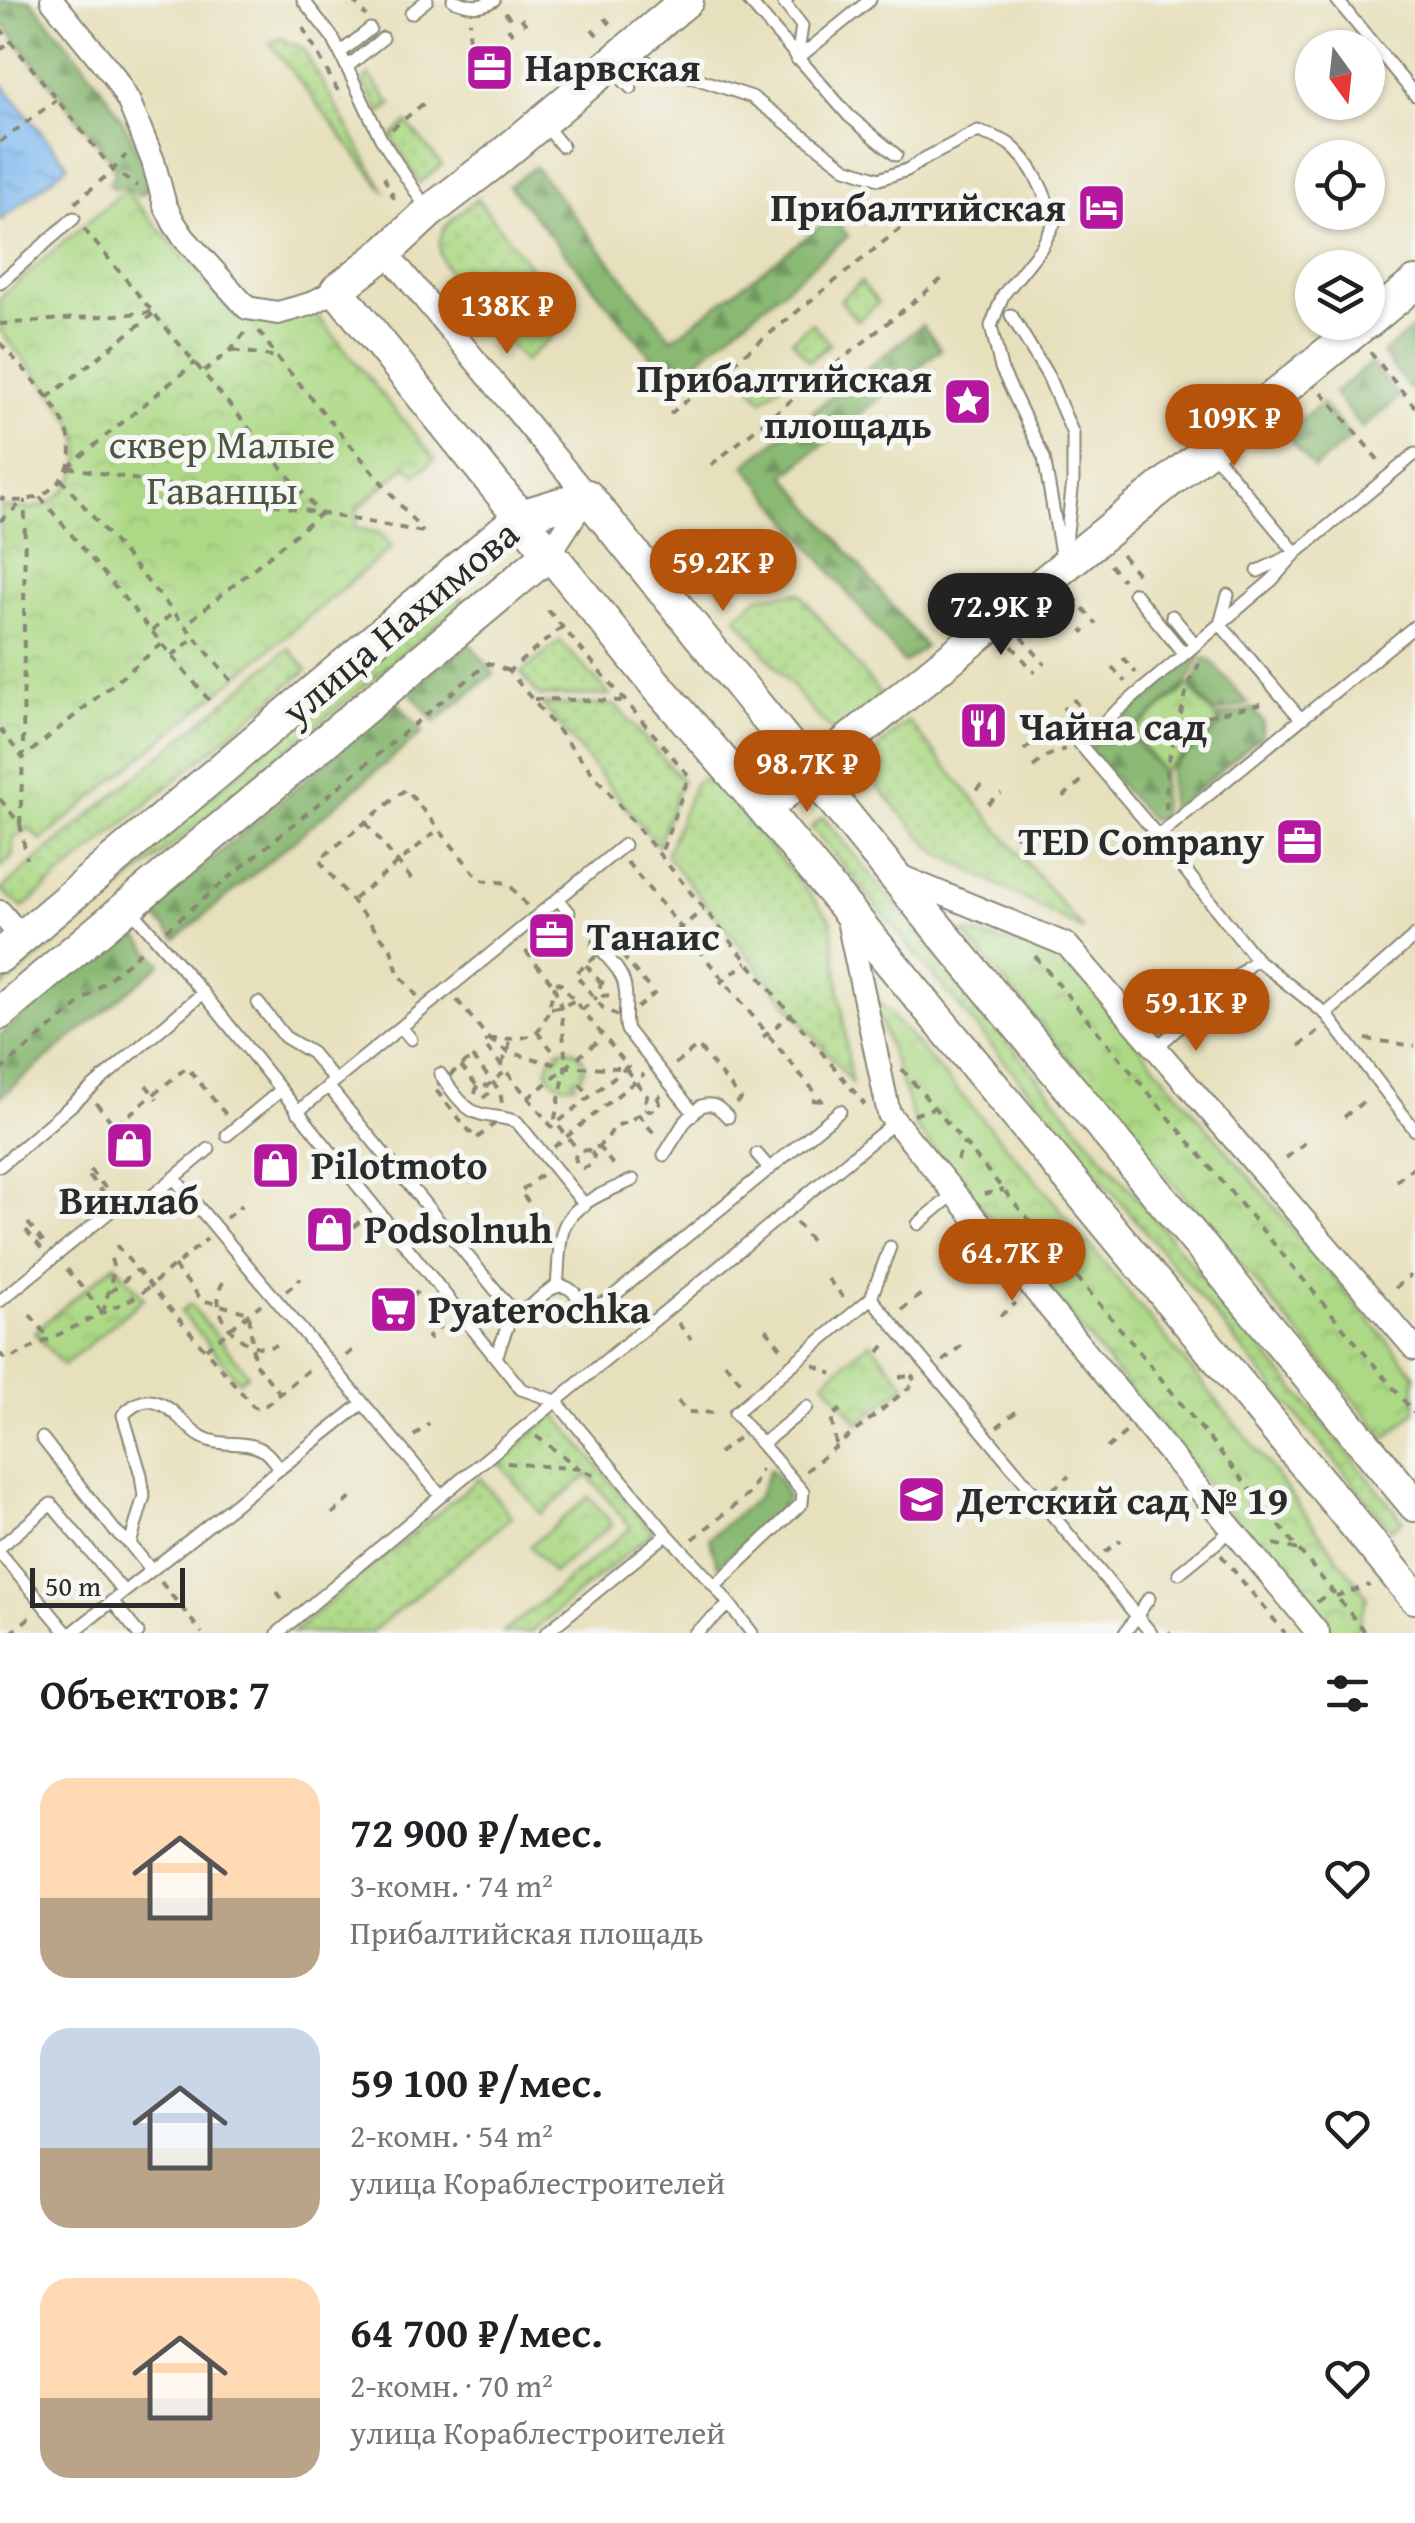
<!DOCTYPE html>
<html lang="ru">
<meta charset="utf-8">
<style>
:root{--surface:#fff;--page:#f6f6f6;--text:#202124;--muted:#757577;--accent:#b45309}
body{margin:0;font-family:"Gentium Book Plus",serif;background:var(--page);color:var(--text);height:100vh;display:flex;flex-direction:column;font-size:38px;white-space:nowrap}
*{box-sizing:border-box;margin:0}
p{font-size:32px;color:var(--muted)}
.icon{flex:none;width:55px;height:55px;fill:none;stroke:currentColor;stroke-width:2;stroke-linecap:round;stroke-linejoin:round}
.map{position:relative;height:1633px;overflow:hidden}
.details{display:flex;flex-direction:column;background:var(--surface);flex:1}
.details>*{flex:none}
.needle{width:65px;rotate:165deg}
.tools{position:absolute;left:1295px;top:30px;display:grid;gap:20px}
.tools a{display:grid;place-items:center;width:90px;height:90px;border-radius:50%;background:var(--surface);box-shadow:0 2px 8px #0004;font-size:50px}
.scale{position:absolute;left:30px;bottom:25px;width:155px;box-sizing:border-box;padding-left:10px;border:5px solid #2b2b2b;border-top:0;font-size:28px;line-height:35px;white-space:nowrap;color:#2b2b2b;-webkit-text-stroke:8px #f6f6f2;paint-order:stroke}
.price{position:absolute;translate:-50% -85px;padding:0 22px;border-radius:35px;background:var(--accent);color:#fff;font-size:32px;line-height:65px;filter:drop-shadow(0 2px 5px #0008)}
.price::after{content:'';position:absolute;left:50%;top:60px;width:30px;height:22px;margin-left:-15px;background:inherit;clip-path:polygon(0 0,100% 0,50% 100%)}
.price.on{background:#222;color:#fff}
ul{padding:0;list-style:none}
li{display:flex;align-items:center;gap:30px;height:250px;padding:0 40px}
li span{display:grid;place-items:center;flex:none;width:280px;height:200px;border-radius:30px;color:#555}
li>.icon{margin-inline-start:auto}
span .icon{width:120px;height:120px;fill:#fffc;stroke-width:1}
li b{font-size:42px}
h2{display:flex;justify-content:space-between;align-items:center;height:120px;padding:0 40px;font-size:42px}
.map>svg:first-child{display:block}
</style>
<div class="map">
<svg width="1415" height="1633" viewBox="0 0 1415 1633">
<defs>
<pattern id="grass-dots" width="8" height="8" patternUnits="userSpaceOnUse" patternTransform="scale(2.5)"><rect width="8" height="8" fill="#add986"/><path d="M2 2h.1M6 6h.1" fill="none" stroke="#95ba74" stroke-width="1.8" stroke-linecap="round"/></pattern>
<pattern id="forest-firs" width="22" height="20" patternUnits="userSpaceOnUse" patternTransform="scale(2.5)"><rect width="22" height="20" fill="#8ab973"/><path d="M5 1l3.5 6h-7zM16 11l3.5 6h-7z" fill="#71975f"/></pattern>
<pattern id="park-crowns" width="20" height="18" patternUnits="userSpaceOnUse" patternTransform="scale(2.5)"><rect width="20" height="18" fill="#add986"/><path d="M2 6a3 3 0 1 1 6 0M12 15a3 3 0 1 1 6 0" fill="none" stroke="#95ba74"/></pattern>
<pattern id="water-ripples" width="26" height="14" patternUnits="userSpaceOnUse" patternTransform="scale(2.5)"><rect width="26" height="14" fill="#81bbf2"/><path d="M2 4q2-2 4 0t4 0M15 11q2-2 4 0t4 0" fill="none" stroke="#6a98c4"/></pattern>
</defs>
<rect width="100%" height="100%" fill="#f6f6f2"/>
<filter id="ink" filterUnits="userSpaceOnUse"><feTurbulence type="fractalNoise" baseFrequency=".01" numOctaves="2"/><feDisplacementMap in="SourceGraphic" scale="20" xChannelSelector="R" yChannelSelector="G"/><feConvolveMatrix kernelMatrix="1 2 1 2 8 2 1 2 1" color-interpolation-filters="sRGB"/></filter>
<filter id="wash" filterUnits="userSpaceOnUse"><feTurbulence type="fractalNoise" baseFrequency=".0048" numOctaves="4" result="noise"/><feDisplacementMap in="SourceGraphic" scale="40" xChannelSelector="R" yChannelSelector="G"/><feGaussianBlur stdDeviation="2.25" result="paint"/><feColorMatrix in="noise" values="0 0 0 0 0 0 0 0 0 0 0 0 0 0 0 0 0 1.4 0 .05"/><feComposite in="paint" operator="in"/></filter>
<g filter="url(#wash)">
<rect width="100%" height="100%" fill="#e7e0bc"/>
<path fill="url(#grass-dots)" stroke="#6c8258" stroke-width="2.5" d="M281,38L303,49L385,192L270,43Z
M369,75L392,105L381,113L363,82Z
M407,123L442,165L419,183L391,137Z
M477,199L557,300L553,336L524,362L444,266C430,230 451,220 477,199Z
M861,282L878,303L857,321L840,300Z
M812,323L830,344L809,361L792,340Z
M766,362L783,383L762,400L745,379Z
M455,592L465,602L0,989V972Z
M799,592L883,698L835,733L811,710L736,617L759,597Z
M560,641L610,695L539,696L521,673Z
M289,648L307,670L23,908L1,890Z
M542,704L615,705L682,780L658,846Z
M908,721L1083,930L935,851L879,788C859,756 886,740 908,721Z
M702,778L727,795L831,920L851,1082L666,855L694,784Z
M823,817L1403,1520L1391,1529L811,827Z
M555,1414L653,1532L530,1633H503L631,1528L588,1475L541,1514L498,1461Z
M480,1478L512,1517L370,1633H292Z"/>
<path fill="url(#forest-firs)" stroke="#5a724f" stroke-width="2.5" d="M0,0H31C70,48 113,94 138,151C143,163 149,174 150,188L139,196L124,186L115,189L109,184L115,174L111,160L0,20Z
M535,167L672,339L833,217L848,236L672,381L509,186Z
M922,325L941,349L785,475L925,646L904,663L745,465Z
M1415,327V385L1410,389L1382,354Z
M1371,363L1399,398L1362,428L1334,393Z
M1322,403L1351,438L1314,468L1285,433Z
M469,643L494,673L435,722L409,691Z
M1200,657L1186,685L1132,731L1102,737L1191,661Z
M1205,658L1213,663L1248,704L1214,713L1192,686Z
M397,702L423,732L176,939L150,911Z
M1253,709L1263,722L1261,736L1169,814L1170,768L1222,725L1218,717Z
M1131,737L1163,773L1161,819L1151,820L1088,749L1095,743Z
M129,927L161,964L0,1097V1035Z
M770,1469L782,1484L787,1498L781,1510L718,1566L709,1538L758,1497Z"/>
<path fill="url(#park-crowns)" stroke="#6c8258" stroke-width="2.5" d="M125,190L236,316L259,321L315,313L435,459L416,475L406,466L358,508L355,528L380,533L392,547L41,841L29,828L13,839V855L0,868V506C27,511 45,511 65,490C101,450 68,412 41,380C27,364 14,347 0,331V297Z
M1188,686L1220,723L1163,771L1132,733Z
M963,932L1063,956L1415,1374V1412L1386,1438Z
M870,991L1042,1187L1253,1445L1367,1596L1356,1633H1329L917,1129Z
M564,1048C576,1049 583,1055 585,1067L581,1079L577,1077L573,1080L576,1084C562,1088 551,1083 547,1069L552,1055L555,1058L560,1054L557,1051Z
M115,1264L144,1298L63,1366L34,1332Z
M190,1304L248,1374L239,1381L181,1312Z
M870,1342L906,1385L859,1423L824,1381Z
M589,1497L612,1524L553,1573L530,1546Z"/>
<path fill="url(#water-ripples)" stroke="#56738e" stroke-width="2.5" d="M0,82L68,165L0,221Z"/>
</g>
<g filter="url(#ink)">
<g fill="none" stroke-linecap="round" stroke-linejoin="round">
<defs>
<path id="lane" d="M303,0L333,38L381,139L427,209
M453,0C469,6 478,9 494,0
M748,0L849,116L896,155
M787,0L784,3L802,26L797,59
M1337,0L1415,95
M411,13L427,0
M340,53L370,29
M629,56L752,97
M797,59L870,0
M347,67L383,38
M612,69L631,88
M545,125L562,146
M926,158L978,131C987,135 1001,138 1009,144C1033,163 1047,196 1054,224L1041,248L1021,273
M0,283L74,218
M1011,315L1048,376L1073,434V481L1064,558
M1212,452L1296,553L1415,454
M1044,458L1061,553
M1296,553L1272,580L1220,624L1301,719
M1258,571L1292,555
M1134,593L1184,654
M1228,595L1220,624L1079,743L1158,836L1256,959L1326,1014L1415,1130
M1172,616L1195,644
M1158,836L1415,626
M558,899L569,912
M130,908L203,993L521,1389L556,1401L667,1534L715,1586L752,1633
M597,945C607,958 623,971 625,988C628,1002 623,1016 627,1030L693,1112
M258,1003L285,1037L312,1053L335,1081
M1326,1014L1415,936
M401,1027L411,1039
M1156,1048L1256,959
M440,1074C449,1086 461,1106 475,1112C488,1118 503,1116 517,1122L585,1205
M328,1086L507,1304C533,1319 536,1293 556,1287C577,1281 578,1314 606,1302L840,1111
M297,1112L624,845
M227,1135L280,1091
M757,1154L770,1169
M664,1155L684,1123L701,1106C714,1102 719,1108 728,1117
M0,1166L203,993
M174,1178L441,1496L895,1122
M918,1224L955,1193
M557,1286C559,1269 558,1247 563,1230C571,1203 611,1190 633,1180
M871,1298L1151,1633
M0,1301L113,1209L151,1197L209,1149
M496,1358L514,1308
M42,1438L115,1531L130,1544L151,1570
M762,1444L807,1407
M130,1544L144,1496L141,1475L123,1415C130,1408 139,1400 150,1401C172,1403 185,1428 202,1437C221,1448 246,1439 264,1451C270,1455 275,1463 280,1469
M0,1547L51,1504L124,1592
M0,1553L67,1633
M1179,1573L1232,1530
M715,1586L802,1503L803,1492L735,1413L871,1298L890,1247
M112,1601L138,1633
M72,1633L363,1403
M278,1633L441,1496
M546,1633L667,1534
M695,1633L729,1605
M1125,1633L1149,1598"/>
<path id="street" d="M52,0L113,75L129,102L153,161L165,205L174,223L184,238L247,308L278,313L310,304L337,290
M386,252L587,496L550,553
M897,875L1067,945L1415,1349
M846,911L889,1114L1318,1633
M0,912L22,938"/>
<path id="secondary" d="M687,0L494,162L429,212L386,252L337,290L657,686L764,809L1415,1597
M1368,322L1415,283
M764,809L1366,322
M0,956L521,516L587,496L893,874L1415,1505
M0,1013L550,553"/>
</defs>
<use href="#lane" stroke="#898674" stroke-width="15"/>
<use href="#street" stroke="#898674" stroke-width="26"/>
<use href="#secondary" stroke="#898674" stroke-width="36"/>
<path stroke="#898674" stroke-width="4" stroke-dasharray="8 8" stroke-linecap="butt" d="M353,0L366,16
M505,12L514,23
M521,18L527,26
M605,18L615,30
M0,28L113,170L137,186
M303,28L342,98
M508,28L514,36
M592,29L602,41
M0,50L10,41
M556,60L565,71
M464,70L467,67L470,21
M392,129L428,100
M0,142L56,100
M384,177L397,205
M75,203L113,170L126,155
M84,229L320,514L185,625
M0,324L155,312
M259,331L277,357L423,532
M0,343C30,378 106,443 52,488C39,500 17,504 0,498
M233,350L277,357
M1370,352L1415,407
M204,371L231,350L247,330
M1322,392L1379,461
M47,398L153,314
M670,414L902,227
M711,465L943,278
M68,467L423,532
M68,467L196,362
M61,479L236,686
M40,497L213,705
M0,521L25,500
M1122,555L1141,578
M1110,565L1123,580
M1073,596L1096,624
M1061,605L1085,633
M548,610L689,776L660,856
M562,627L509,671L865,1105
M152,631L174,612
M1022,637L1045,665
M1012,646L1035,673
M172,656L195,637
M1123,658L1136,673
M1112,667L1125,682
M534,699L624,701
M1073,699L1086,715
M1063,707L1076,723
M0,729L23,758L162,644
M1113,737L1264,703
M1024,750L1035,741
M1033,767L1047,756L1065,749
M976,790L987,781
M1063,797L1086,777
M0,799L20,824L27,859
M988,804L1001,793
M1166,809L1167,767L1188,686L1199,664
M366,823L416,885
M20,824L23,758L25,500
M1015,837L1026,827
M1183,842L1218,850
M627,862L823,1102
M354,899L439,829
M166,930L488,663L509,671
M677,931L704,909
M612,943L654,994L624,1019L603,1008L575,974Z
M1035,956L1415,1414
M586,965L601,983
M604,982L601,983L599,991L603,996L610,995
M720,983L747,962
M554,986L561,1007L566,1067L555,1118L557,1124L579,1151
M417,996L398,973L391,949L319,860L406,789L480,880L508,883L527,906
M457,1000L489,1039L483,1043L552,1127L628,1066L559,982L554,986L524,949
M551,1008L561,1007L574,1001
M582,1010L597,997
M537,1032L552,1050
M763,1037L791,1014
M489,1039L508,1052L566,1067L625,1068L647,1096
M489,1039C536,1039 543,1039 553,991
M1366,1039L1415,1046
M1299,1046L1319,1031
M472,1057L500,1091L504,1116L476,1139L434,1088Z
M501,1064L508,1052L510,1039
M675,1064L698,1046L741,1099L736,1104
M461,1066L477,1086
M902,1069L1133,1344L1366,1633
M0,1071L144,949
M580,1084L590,1096
M146,1085L157,1099
M475,1094L477,1086L480,1084L487,1086L506,1071
M483,1098L488,1094L487,1086
M528,1098L602,1038
M658,1098L660,1103L658,1109L649,1111L644,1104L647,1096L653,1095L658,1098L661,1095
M812,1100L822,1101
M96,1103L115,1126L187,1067L227,1116
M638,1114L657,1137
M914,1115L933,1108
M1344,1117L1368,1098
M598,1146L617,1170
M554,1147L644,1074
M591,1152L594,1156L591,1165L584,1168L577,1164L575,1157L579,1151L588,1150L591,1152L606,1140L615,1126L630,1121L646,1108
M1286,1158L1305,1143
M957,1161L964,1143
M280,1164L304,1144
M90,1170L110,1193
M541,1175L520,1192L548,1225
M89,1176L105,1195
M1396,1181L1415,1166
M984,1194L1004,1190
M226,1218L242,1205
M796,1222L812,1242
M28,1223L44,1243
M26,1230L42,1249
M341,1237L364,1218
M116,1245L253,1406L257,1408L266,1405L313,1366
M174,1266L202,1300L249,1313L254,1362L279,1392
M67,1269L102,1312
M828,1279L844,1298
M223,1282C205,1312 243,1358 276,1345
M1395,1288L1411,1275
M286,1291L301,1278
M110,1292L137,1270
M399,1307L421,1289
M902,1310L921,1294
M103,1313L114,1270L109,1251
M30,1315L50,1339
M1000,1316L1016,1303
M678,1323L691,1339
M766,1329L785,1353
M431,1340L428,1337L441,1326
M206,1349L261,1304
M879,1352L888,1341
M0,1354L7,1360L139,1295L207,1239
M346,1356L358,1346
M943,1361L962,1345
M725,1363L744,1386
M814,1365L832,1374
M899,1377L914,1376
M678,1401L687,1412L720,1413
M997,1427L1017,1411
M414,1436L429,1423
M536,1436L580,1469
M836,1444L831,1417L845,1406
M1107,1448L1126,1432
M719,1453L738,1438
M507,1463L580,1469L596,1476
M806,1471L916,1382L912,1377L914,1375
M1053,1489L1069,1476
M332,1514L351,1498
M693,1539L750,1493L761,1469
M1274,1544L1299,1550
M1105,1552L1121,1540
M1221,1555L1285,1633
M161,1582L202,1633
M277,1592L286,1604
M1336,1596L1370,1585
M1317,1602L1332,1590
M11,1633L30,1617
M1169,1633L1171,1632"/>
<use href="#lane" stroke="#fff" stroke-width="11"/>
<use href="#street" stroke="#fff" stroke-width="22"/>
<use href="#secondary" stroke="#fff" stroke-width="32"/>
<defs>
<path id="lane-bridge" d="M752,97L846,168L879,179L907,170L926,158
M1021,273L1003,295L991,326L1001,368L1044,458"/>
</defs>
<use href="#lane-bridge" stroke="#898674" stroke-width="15" stroke-linecap="butt"/>
<use href="#lane-bridge" stroke="#fff" stroke-width="11"/>
</g>
</g>
<defs>
<symbol id="office-square" viewBox="-11 -11 22 22"><rect x="-9" y="-9" width="18" height="18" rx="4" fill="#b5179e" stroke="#f6f6f2"/><path d="M-6-3h4V-5.5h4V-3h4V5H-6ZM-1-4.5V-3h2v-1.5ZM-6 0V1H6V0Z" fill="#fff"/></symbol>
<symbol id="hotel-square" viewBox="-11 -11 22 22"><rect x="-9" y="-9" width="18" height="18" rx="4" fill="#b5179e" stroke="#f6f6f2"/><path d="M-6-4.5h1.5V1H6V5H4.5V3h-9V5H-6ZM-4 0a1.8 1.8 0 1 1 3.6 0ZM.5 0V-2.5h3Q6-2.5 6 0Z" fill="#fff"/></symbol>
<symbol id="sight-square" viewBox="-11 -11 22 22"><rect x="-9" y="-9" width="18" height="18" rx="4" fill="#b5179e" stroke="#f6f6f2"/><path d="M0-6L1.8-2.2L6-1.7L2.9 1.2L3.7 5.4L0 3.3L-3.7 5.4L-2.9 1.2L-6-1.7L-1.8-2.2Z" fill="#fff"/></symbol>
<symbol id="restaurant-square" viewBox="-11 -11 22 22"><rect x="-9" y="-9" width="18" height="18" rx="4" fill="#b5179e" stroke="#f6f6f2"/><path d="M-5-6h1v4h1v-4h1v4h1v-4h1v5L-1.5 .5V6h-2V.5L-5-1ZM5-6V6H3V1.5H1.5Q1.5-4 5-6Z" fill="#fff"/></symbol>
<symbol id="shop-square" viewBox="-11 -11 22 22"><rect x="-9" y="-9" width="18" height="18" rx="4" fill="#b5179e" stroke="#f6f6f2"/><path d="M-5-2.5h2.3a2.7 3.5 0 0 1 5.4 0H5L5.5 6h-11ZM-1.5-2.5h3a1.5 2.3 0 0 0-3 0Z" fill="#fff"/></symbol>
<symbol id="supermarket-square" viewBox="-11 -11 22 22"><rect x="-9" y="-9" width="18" height="18" rx="4" fill="#b5179e" stroke="#f6f6f2"/><path d="M-6-5.5h2.5l.6 2H6L4.5 2H-2.5L-4.4-4H-6ZM-1.5 3.2a1.3 1.3 0 1 0 .1 0ZM3 3.2a1.3 1.3 0 1 0 .1 0Z" fill="#fff"/></symbol>
<symbol id="school-square" viewBox="-11 -11 22 22"><rect x="-9" y="-9" width="18" height="18" rx="4" fill="#b5179e" stroke="#f6f6f2"/><path d="M0-5L7-2L0 1L-7-2ZM-4 1L0 2.5L4 1V4Q0 6-4 4Z" fill="#fff"/></symbol>
</defs>
<g fill-rule="evenodd">
<use href="#office-square" x="462" y="40" width="55" height="55"/>
<use href="#hotel-square" x="1074" y="180" width="55" height="55"/>
<use href="#sight-square" x="940" y="374" width="55" height="55"/>
<use href="#restaurant-square" x="956" y="698" width="55" height="55"/>
<use href="#office-square" x="1272" y="814" width="55" height="55"/>
<use href="#office-square" x="524" y="908" width="55" height="55"/>
<use href="#shop-square" x="102" y="1118" width="55" height="55"/>
<use href="#shop-square" x="248" y="1138" width="55" height="55"/>
<use href="#shop-square" x="302" y="1202" width="55" height="55"/>
<use href="#supermarket-square" x="366" y="1282" width="55" height="55"/>
<use href="#school-square" x="894" y="1472" width="55" height="55"/>
</g>
<g text-anchor="middle" stroke-width="10" stroke-linejoin="round" paint-order="stroke">
<g font-size="40" font-weight="bold" fill="#2b2b2b" stroke="#f6f6f2" text-anchor="start">
<text x="525" y="81">Нарвская</text>
<text x="1066" y="221" text-anchor="end">Прибалтийская</text>
<text x="932" y="392" text-anchor="end">Прибалтийская<tspan x="932" dy="46">площадь</tspan></text>
<text x="1019" y="740">Чайна сад</text>
<text x="1264" y="855" text-anchor="end">TED Company</text>
<text x="587" y="950">Танаис</text>
<text x="311" y="1179">Pilotmoto</text>
<text x="129" y="1214" text-anchor="middle">Винлаб</text>
<text x="364" y="1243">Podsolnuh</text>
<text x="428" y="1323">Pyaterochka</text>
<text x="957" y="1514">Детский сад № 19</text>
</g>
<g font-size="40" fill="#4c5642" stroke="#f6f6f2">
<text x="222" y="458">сквер Малые<tspan x="222" dy="46">Гаванцы</tspan></text>
</g>
<g font-size="40" fill="#2b2b2b" stroke="#f6f6f2">
<text transform="translate(400 622) rotate(-40)" y="14">улица Нахимова</text>
</g>
</g>
</svg>
<div class="tools">
<a><svg class="needle" viewBox="-14 -14 28 28"><path d="M0-13l5 13h-10z" fill="#e53935"/><path d="M0 13l5-13h-10z" fill="#757577"/></svg></a>
<a><svg class="icon" aria-label="locate" viewBox="0 0 24 24"><circle cx="12" cy="12" r="6"/><path d="M12 2v4M12 18v4M2 12h4M18 12h4"/></svg></a>
<a><svg class="icon" aria-label="layers" viewBox="0 0 24 24"><path d="M12 4l9 5-9 5-9-5zM3 14l9 5 9-5"/></svg></a>
</div>
<div class="scale">50 m</div>
<b class="price" style="left:507px;top:357px">138K ₽</b>
<b class="price" style="left:1234px;top:469px">109K ₽</b>
<b class="price" style="left:723px;top:614px">59.2K ₽</b>
<b class="price on" style="left:1001px;top:658px">72.9K ₽</b>
<b class="price" style="left:807px;top:815px">98.7K ₽</b>
<b class="price" style="left:1196px;top:1054px">59.1K ₽</b>
<b class="price" style="left:1012px;top:1304px">64.7K ₽</b>
</div>
<section class="details">
<h2>Объектов: 7<svg class="icon" aria-label="filters" viewBox="0 0 24 24"><path d="M4 7h16M4 17h16"/><circle cx="9" cy="7" r="2"/><circle cx="15" cy="17" r="2"/></svg></h2>
<ul>
<li><span style="background:linear-gradient(#ffd9b3 60%,#b9a48a 0)"><svg class="icon" aria-label="home" viewBox="0 0 24 24"><path d="M3 11l9-7 9 7M6 9v11h12V9"/></svg></span><div><b>72 900 ₽/мес.</b><p>3-комн. · 74 m²</p><p>Прибалтийская площадь</p></div><svg class="icon" aria-label="heart" viewBox="0 0 24 24"><path d="M12 20l-8-8c-3-5 5-10 8-4 3-6 11-1 8 4z"/></svg></li>
<li><span style="background:linear-gradient(#c9d6e8 60%,#b9a48a 0)"><svg class="icon" aria-label="home" viewBox="0 0 24 24"><path d="M3 11l9-7 9 7M6 9v11h12V9"/></svg></span><div><b>59 100 ₽/мес.</b><p>2-комн. · 54 m²</p><p>улица Кораблестроителей</p></div><svg class="icon" aria-label="heart" viewBox="0 0 24 24"><path d="M12 20l-8-8c-3-5 5-10 8-4 3-6 11-1 8 4z"/></svg></li>
<li><span style="background:linear-gradient(#ffd9b3 60%,#b9a48a 0)"><svg class="icon" aria-label="home" viewBox="0 0 24 24"><path d="M3 11l9-7 9 7M6 9v11h12V9"/></svg></span><div><b>64 700 ₽/мес.</b><p>2-комн. · 70 m²</p><p>улица Кораблестроителей</p></div><svg class="icon" aria-label="heart" viewBox="0 0 24 24"><path d="M12 20l-8-8c-3-5 5-10 8-4 3-6 11-1 8 4z"/></svg></li>
</ul>
</section>
